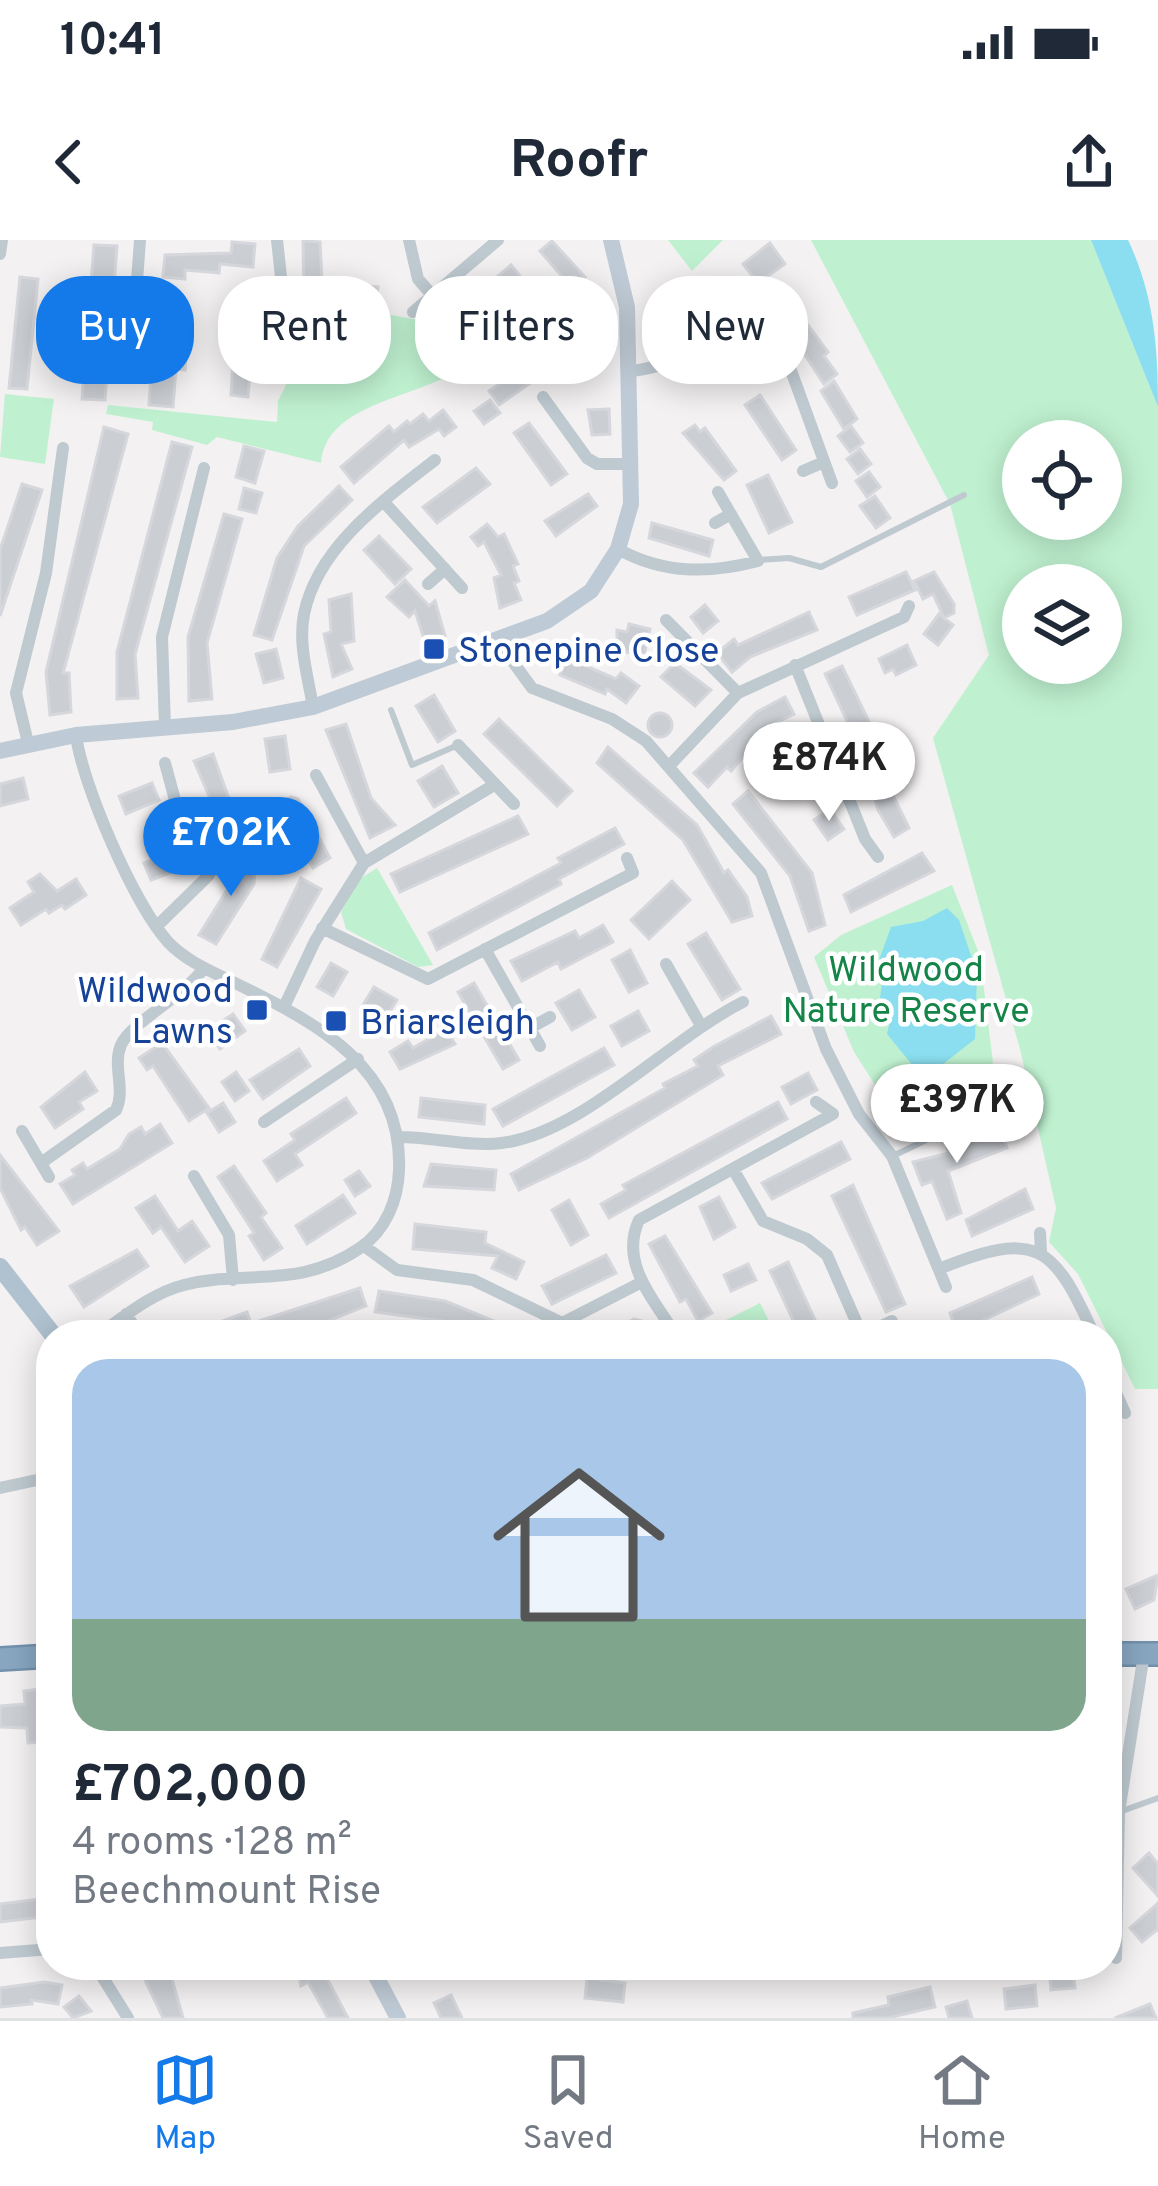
<!DOCTYPE html>
<meta charset="utf-8">
<style>
:root{--surface:#fff;--page:#f2f2f3;--text:#1f2937;--muted:#747a83;--line:#e0e1e3;--accent:#147aea}
body{margin:0;font-family:Overpass,sans-serif;background:var(--page);color:var(--text);height:100vh;display:flex;flex-direction:column;font-size:45px;white-space:nowrap}
*{box-sizing:border-box;margin:0}
p{font-size:39px;color:var(--muted)}
.icon{flex:none;width:66px;height:66px;fill:none;stroke:currentColor;stroke-width:2;stroke-linecap:round;stroke-linejoin:round}
.map{position:relative;flex:1;overflow:hidden}
.drawer{position:absolute;left:36px;top:1080px;width:1086px;height:660px;display:flex;flex-direction:column;background:var(--surface);border-radius:48px;box-shadow:0 6px 30px #0003}
.drawer>*{flex:none}
.top-card{position:absolute;left:36px;top:36px;width:1086px;height:108px;display:flex;gap:24px}
.buttons{position:absolute;left:1002px;top:180px;display:grid;gap:24px}
.buttons a{display:grid;place-items:center;width:120px;height:120px;border-radius:50%;background:var(--surface);box-shadow:0 6px 30px #0003;font-size:60px}
.price{position:absolute;translate:-50% -102px;padding:0 27px;border-radius:42px;background:#fff;color:#222;font-size:39px;line-height:78px;filter:drop-shadow(0 3px 6px #0008)}
.price::after{content:'';position:absolute;left:50%;top:72px;width:36px;height:27px;margin-left:-18px;background:inherit;clip-path:polygon(0 0,100% 0,50% 100%)}
.price.current{background:var(--accent);color:#fff}
ul{padding:0;list-style:none}
li{display:grid;align-content:center;gap:24px;height:636px;padding:0 36px}
li span{display:grid;place-items:center;height:372px;border-radius:36px;color:#555}
li>.icon{margin-inline-start:auto}
span .icon{width:216px;height:216px;fill:#fffc;stroke-width:1}
li b{font-size:51px}
.tag{padding:0 42px;border-radius:48px;background:var(--surface);box-shadow:0 6px 30px #0003;font-size:42px;line-height:108px}
.tag.current{background:var(--accent);color:#fff}
.status{display:flex;justify-content:space-between;align-items:center;height:84px;padding:0 60px;background:var(--surface);direction:ltr}
.status svg{height:33px;fill:currentColor}
header{display:flex;justify-content:space-between;align-items:center;height:156px;padding:0 36px;background:var(--surface);font-size:54px;font-weight:700}
.menu{display:flex;justify-content:space-around;align-items:center;height:168px;border-top:3px solid var(--line);background:var(--surface);font-size:33px;color:var(--muted)}
.menu a{display:grid;justify-items:center;gap:6px}
.menu .current{color:var(--accent)}
.map>svg:first-child{display:block}
</style>
<div class="status"><b>10:41</b><svg viewBox="0 0 49 12"><path d="M0 12V9h3v3zM5 12V6h3v6zM10 12V3h3v9zM15 12V0h3v12zM26 1h20v11H26zM47 4h2v5h-2z"/></svg></div>
<header><svg class="icon" aria-label="back" viewBox="0 0 24 24"><path d="M15 5l-7 7 7 7"/></svg>Roofr<svg class="icon" aria-label="share" viewBox="0 0 24 24"><path d="M12 15V3M7 8l5-5 5 5M5 13v7h14v-7"/></svg></header>
<div class="map">
<svg width="1158" height="1778" viewBox="0 0 1158 1778">
<rect width="100%" height="100%" fill="#f3f1f1"/>
<path fill="#bff1d0" fill-rule="evenodd" d="M668,0H723L692,31Z
M811,0H1091L1158,167V1149H1135L1078,1034L1049,1002L1056,968L1021,813L933,498L989,415L950,264ZM1023,201H1101V279H1023ZM1023,345H1101V423H1023Z
M370,71L418,80L457,130C419,158 326,162 321,223L217,197L207,205L152,190L153,182L106,174L108,165L277,182L278,161L297,123L329,124L348,80Z
M5,154L54,159L45,224L0,217Z
M377,628L433,725L418,727L346,689L341,672L358,640Z
M952,645L980,716L993,823L901,885L854,812L814,717L841,695Z
M760,1063L776,1095H696Z"/>
<path fill="#8bdeef" d="M1091,0H1128C1154,55 1158,107 1158,167Z
M947,668L959,680L977,733L975,799L938,828L918,832L887,794L892,771L880,758L882,743L875,731L891,687L923,681Z"/>
<path fill="#cbced3" stroke="#d5d7dc" stroke-width="3" d="M303,1L320,2L323,62L304,60Z
M552,1L585,37L572,48L540,11Z
M232,2L255,4L253,27L220,24L219,33L185,30V39L163,37L165,15L231,13Z
M770,3L785,24L758,43L743,24Z
M94,5L117,6L105,160L82,159Z
M511,25L523,40L441,106L430,93Z
M20,37L38,39L27,149L9,148Z
M742,41L755,59L709,91L657,107L650,83L699,73Z
M349,45L378,47L376,65L347,68Z
M788,58L828,112L824,116L837,134L824,144L774,68Z
M237,59L256,60L248,157L231,155Z
M158,67L181,69L178,105L187,106L185,130L176,129L173,167L149,165L151,134L162,135L165,99L156,98Z
M595,86L606,101L597,107L601,112L588,121L583,113L559,129L552,118Z
M298,97L325,99L323,121L297,119Z
M542,115L552,128L499,165L489,151Z
M834,141L857,179L844,189L821,151Z
M760,155L796,210L782,220L745,165Z
M490,160L500,173L484,184L474,171Z
M609,169L610,194L592,195L588,170Z
M443,170L456,187L444,196L439,189L409,207L404,200L354,243L341,227L389,186L394,192L407,181L410,184L423,174L429,181Z
M529,183L567,234L551,245L514,193Z
M695,185L700,192L705,188L736,231L724,240L683,193Z
M851,186L863,203L850,212L838,196Z
M104,187L128,194L63,433H69L71,472L50,475L46,432Z
M172,202L192,207L135,414L138,458L117,459V412Z
M244,206L264,211L255,243L236,237Z
M860,209L871,224L858,234L847,219Z
M476,228L490,244L437,283L423,267Z
M869,232L880,247L867,257L856,241Z
M768,235L792,282L769,293L747,245Z
M22,244L42,250L0,376V310Z
M339,246L352,260L304,306L272,400L254,395L277,318L298,286Z
M244,248L262,253L256,273L239,269Z
M588,254L597,266L556,296L545,281Z
M875,256L890,278L876,288L860,266Z
M224,274L242,279L207,403L212,459L189,461L188,397Z
M652,283L713,300L709,316L649,298Z
M487,284L498,297L504,294L518,324L513,326L519,341L514,343L521,360L500,368L494,338L501,335L484,302L478,306L471,297Z
M379,296L411,329L395,344L364,310Z
M906,332L915,350L857,375L849,357Z
M934,332L954,364V373L944,378L933,354L923,359L914,341Z
M405,340L429,366L435,361L445,396L425,402L415,371L409,377L387,357Z
M351,354L354,401L341,404L352,429L333,437L324,394L331,392L329,360Z
M705,365L718,381L703,393L691,377Z
M809,372L817,390L750,417L732,432L717,413L734,399L738,405Z
M939,374L953,385L938,405L924,394Z
M629,384L650,389L644,416L617,410V390L627,392Z
M907,405L916,425L896,435L893,429L885,433L879,419Z
M276,409L283,438L264,443L256,414Z
M567,418L616,439L621,433L639,446L626,463L607,449L605,454L560,435Z
M675,423L711,450L695,466L661,437Z
M842,426L877,498L884,527L880,529L909,588L894,597L878,570L862,513L825,434Z
M434,455L455,491L438,502L416,466Z
M785,457L794,474L770,486L731,531L727,527L708,547L694,533L757,472Z
M648 485a12 12 0 1 1 24 0a12 12 0 1 1-24 0Z
M499,479L572,551L557,566L484,494Z
M346,484L371,558L395,585L370,598L326,490Z
M285,496L290,529L270,532L265,499Z
M797,501L828,547L811,558L779,513Z
M608,507L697,585L724,633L728,630L747,657L752,676L732,682L683,600L597,523Z
M213,514L234,573L249,598L231,607L194,521Z
M442,526L458,553L434,567L418,541Z
M23,538L28,559L0,566V544Z
M152,543L159,560L126,574L119,556Z
M748,551L812,633L825,685L809,691L790,636L733,564Z
M291,557L298,559L330,618L313,628L277,565Z
M830,569L844,589L828,600L814,580Z
M518,576L528,594L400,652L391,634Z
M615,588L624,604L559,639L561,644L437,710L429,693L561,623L558,618Z
M176,610L183,628L151,640L144,623Z
M922,613L934,631L851,672L844,655Z
M235,615L255,616L254,644L216,704L199,695L227,650L233,653Z
M40,634L57,651L76,639L86,655L65,669L62,665L49,673L46,669L21,685L10,668L34,652L28,642Z
M301,638L321,649L277,727L262,719Z
M672,641L690,660L649,699L631,680Z
M603,685L613,702L561,729L558,722L522,741L511,721L575,691L579,698Z
M706,693L740,749L722,760L688,704Z
M630,710L647,743L629,752L612,720Z
M331,723L347,732L333,756L317,747Z
M474,743L519,820L503,829L458,752Z
M374,747L397,760L386,778L363,765Z
M579,750L595,777L572,790L556,763Z
M638,771L649,791L622,806L611,786Z
M233,774L245,791L220,809L207,791Z
M771,776L781,794L718,826L723,835L587,918L519,950L511,934L665,848L663,844L698,826L694,820L713,807Z
M446,789L455,804L400,829L390,812L408,801L413,808Z
M162,803L209,868L189,881L153,826L147,830L139,818Z
M604,808L614,825L503,886L493,869Z
M299,809L310,826L263,859L250,840Z
M85,832L97,851L79,862L83,869L55,888L41,867Z
M236,832L249,851L235,861L222,842Z
M808,833L817,850L791,864L782,847Z
M346,858L356,873L295,914L302,925L277,941L264,921L295,900L291,894Z
M421,858L485,865L484,884L419,877Z
M778,862L787,879L609,978L601,964L626,950L623,945Z
M223,863L235,882L219,892L207,873Z
M160,884L172,903L73,964L60,944L75,935L72,930L83,923L87,929L120,909L129,894L141,887L145,894Z
M999,887L1007,908L948,931L961,973L947,979L932,941L922,945L913,922L949,913L947,908Z
M841,902L850,919L772,959L762,943Z
M0,915L59,991L37,1005L25,987L21,990L0,948Z
M431,924L496,930L494,950L424,946Z
M234,926L266,973L261,977L282,1008L264,1020L249,996L254,993L218,937Z
M359,931L370,946L355,956L345,940Z
M853,945L905,1064L886,1072L832,956Z
M1025,949L1033,969L972,996L966,980Z
M343,955L355,973L307,1004L296,986Z
M155,956L178,991L192,981L209,1006L185,1022L161,987L153,993L136,968Z
M719,957L735,987L714,999L700,967Z
M569,960L588,995L571,1005L552,970Z
M415,984L486,992L485,1003L524,1022L516,1039L492,1028L498,1016L413,1009Z
M665,996L712,1073L698,1081L686,1059L680,1062L649,1004Z
M137,1010L148,1026L84,1067L70,1046Z
M606,1015L616,1033L552,1064L542,1046Z
M788,1022L816,1082L818,1095H800L770,1031Z
M748,1024L756,1040L731,1051L724,1035Z
M1032,1037L1039,1054L967,1088L965,1083L955,1087L950,1073Z
M360,1048L366,1066L303,1091L264,1095L259,1081Z
M379,1051L445,1061L528,1095H486L451,1082L375,1072Z
M247,1072L253,1090L224,1095L220,1082Z
M634,1079L642,1081L649,1095H604Z
M1158,1335L1154,1360L1135,1369L1126,1349Z
M40,1449L41,1461H51V1482L43,1483L44,1502L28,1503L27,1488L0,1487V1466L25,1464L24,1451Z
M1149,1613L1158,1624V1656L1133,1628Z
M49,1658L50,1676L0,1682V1664Z
M1158,1663V1689L1142,1702L1130,1688Z
M138,1725H168L183,1778H163Z
M296,1725H328L324,1733L348,1778H328L308,1742L301,1746Z
M1073,1725L1075,1748L1051,1750L1049,1727Z
M587,1738L625,1743L623,1762L585,1758Z
M44,1742L62,1745L58,1764L31,1760L32,1764L0,1767V1748Z
M1035,1745L1037,1766L1006,1769L1004,1749Z
M930,1747L935,1767L888,1778H853V1773L889,1765L888,1757Z
M451,1755L462,1778H441L434,1763Z
M79,1756L91,1771L73,1778L64,1767Z
M967,1761L972,1778H949L946,1767Z
M1150,1764L1156,1778H1115Z"/>
<g fill="none" stroke-linecap="round" stroke-linejoin="round">
<defs>
<path id="highway" d="M1107,1414H1158
M0,1419L51,1416"/>
</defs>
<use href="#highway" stroke="#7391ac" stroke-width="26"/>
<path stroke="#bec9d0" stroke-width="6" d="M759,320L789,318L821,327L964,255
M391,470L412,525L458,505
M895,915L978,875
M1122,1571L1158,1558"/>
<path stroke="#bec9d0" stroke-width="12" d="M409,0L418,39L432,55
M0,14L2,0
M413,72L498,0
M131,121L140,0
M276,127L282,46L277,0
M630,131C678,127 739,91 778,109L789,125L832,243
M543,157L587,218L597,224H631
M803,231L824,222
M383,261L462,348
M715,283L731,274
M618,309C663,334 708,334 758,321L718,252
M428,344L445,329
M666,380L738,453
M497,400L532,448L612,479L646,501L761,633L826,809L859,874L892,916L946,1047
M795,425L865,599L878,617
M313,467C308,437 298,404 304,374C318,306 384,260 435,220
M165,488L162,397L204,228
M76,495C82,544 134,664 168,702C187,722 213,732 237,744C317,783 403,828 399,930C398,960 386,990 360,1008C298,1050 249,1029 184,1045C152,1053 125,1076 98,1095
M28,503L16,453L46,333L63,208
M458,505L514,564
M670,525L738,453L904,377L909,366
M316,535L364,623
M156,687L209,635L205,602L175,560L165,523
M322,688L428,739L633,633L627,618
M485,709L540,806
M666,724L700,784
M284,767L315,701L364,623L494,545
M530,788L550,777
M264,882L358,819
M22,891L49,937
M399,897C432,897 470,907 502,903C583,893 669,799 743,762
M41,923L116,870C126,850 112,826 121,805C130,783 182,758 204,728
M733,929L763,981L807,999L827,1015L862,1095
M194,936L229,995L233,1040
M1040,993L1041,1012
M364,1006L397,1030L473,1040L562,1083L642,1042
M939,1029C1036,990 1053,1003 1094,1095
M126,1074L140,1095
M676,1095C654,1060 619,1023 639,980L833,874L816,862
M863,1095L892,1081
M1107,1133L1125,1173
M0,1248L51,1237
M0,1713L51,1709
M1116,1718L1119,1572L1144,1414
M95,1725L128,1778"/>
<path stroke="#becad5" stroke-width="16" d="M0,511L76,495L233,482L313,467L547,381L591,351L618,309L631,264L627,67L611,0
M370,1725L398,1778"/>
<path stroke="#b0c2d0" stroke-width="18" d="M0,1027L53,1095"/>
<use href="#highway" stroke="#88a6c0" stroke-width="21"/>
</g>
<g fill="#1a4fb4" stroke="#fff" stroke-width="4.5">
<rect x="422" y="397" width="24" height="24" rx="6"/>
<rect x="245" y="758" width="24" height="24" rx="6"/>
<rect x="324" y="769" width="24" height="24" rx="6"/>
</g>
<g text-anchor="middle" stroke-width="9" stroke-linejoin="round" paint-order="stroke">
<g font-size="36" fill="#164399" stroke="#fff" text-anchor="start">
<text x="458" y="422">Stonepine Close</text>
<text x="233" y="762" text-anchor="end">Wildwood<tspan x="233" dy="41">Lawns</tspan></text>
<text x="360" y="794">Briarsleigh</text>
</g>
<g font-size="36" fill="#158448" stroke="#fff">
<text x="906" y="741">Wildwood<tspan x="906" dy="41">Nature Reserve</tspan></text>
</g>
</g>
</svg>
<div class="buttons">
<a><svg class="icon" aria-label="locate" viewBox="0 0 24 24"><circle cx="12" cy="12" r="6"/><path d="M12 2v4M12 18v4M2 12h4M18 12h4"/></svg></a>
<a><svg class="icon" aria-label="layers" viewBox="0 0 24 24"><path d="M12 4l9 5-9 5-9-5zM3 14l9 5 9-5"/></svg></a>
</div>
<b class="price" style="left:829px;top:584px">£874K</b>
<b class="price current" style="left:231px;top:659px">£702K</b>
<b class="price" style="left:957px;top:926px">£397K</b>
<div class="top-card">
<a class="tag current">Buy</a>
<a class="tag">Rent</a>
<a class="tag">Filters</a>
<a class="tag">New</a>
</div>
<section class="drawer">
<ul>
<li><span style="background:linear-gradient(#a9c7e8 70%,#7fa58c 0)"><svg class="icon" aria-label="home" viewBox="0 0 24 24"><path d="M3 11l9-7 9 7M6 9v11h12V9"/></svg></span><div><b>£702,000</b><p>4 rooms · 128 m²</p><p>Beechmount Rise</p></div></li>
</ul>
</section>
</div>
<nav class="menu">
<a class="current"><svg class="icon" aria-label="map" viewBox="0 0 24 24"><path d="M3 6l6-2 6 2 6-2v14l-6 2-6-2-6 2zM9 4v14M15 6v14"/></svg>Map</a>
<a><svg class="icon" aria-label="saved" viewBox="0 0 24 24"><path d="M7 4h10v16l-5-4-5 4z"/></svg>Saved</a>
<a><svg class="icon" aria-label="home" viewBox="0 0 24 24"><path d="M3 11l9-7 9 7M6 9v11h12V9"/></svg>Home</a>
</nav>
